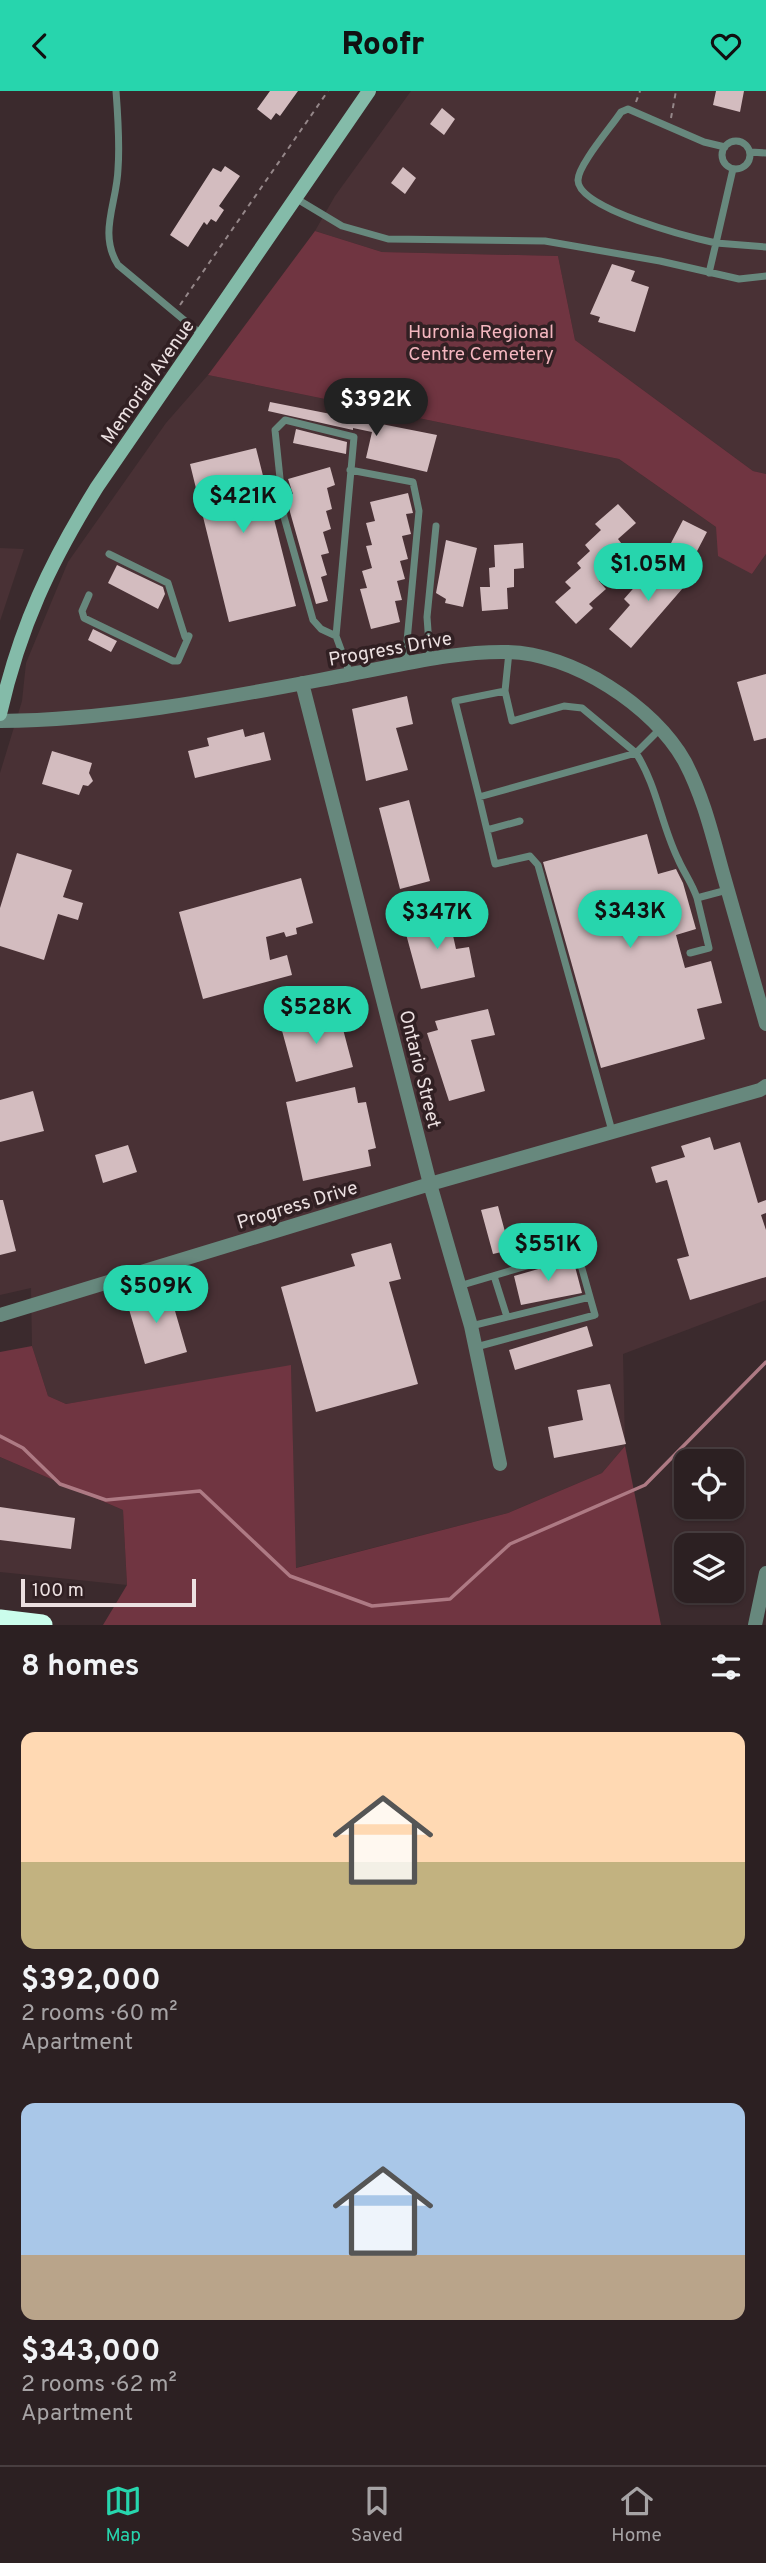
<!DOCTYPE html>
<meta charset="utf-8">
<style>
:root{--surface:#2c2022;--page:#34282a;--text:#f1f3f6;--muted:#a6a3a5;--line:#483e40;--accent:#27d5ad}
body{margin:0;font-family:Overpass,sans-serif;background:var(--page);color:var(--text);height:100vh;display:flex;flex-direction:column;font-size:26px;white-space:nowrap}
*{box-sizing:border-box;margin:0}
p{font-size:23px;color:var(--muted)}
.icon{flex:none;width:38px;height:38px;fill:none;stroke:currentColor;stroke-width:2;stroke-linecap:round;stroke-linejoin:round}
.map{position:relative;height:1534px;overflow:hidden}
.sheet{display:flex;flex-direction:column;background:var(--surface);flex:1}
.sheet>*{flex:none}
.fabs{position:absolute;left:674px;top:1358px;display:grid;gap:14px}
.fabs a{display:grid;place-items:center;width:70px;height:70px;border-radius:14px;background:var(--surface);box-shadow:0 2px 5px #0004,0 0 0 2px var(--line);font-size:35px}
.scale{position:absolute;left:21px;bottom:18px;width:175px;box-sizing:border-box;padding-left:7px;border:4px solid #ece0e1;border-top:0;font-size:19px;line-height:24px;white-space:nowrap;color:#ece0e1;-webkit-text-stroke:5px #312023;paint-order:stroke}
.price{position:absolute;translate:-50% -60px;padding:0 16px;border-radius:24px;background:var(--accent);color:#111;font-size:23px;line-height:46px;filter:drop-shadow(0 2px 4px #0008)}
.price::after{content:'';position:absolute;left:50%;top:42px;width:21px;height:16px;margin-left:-10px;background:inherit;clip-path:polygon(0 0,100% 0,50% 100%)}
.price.selected{background:#222;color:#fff}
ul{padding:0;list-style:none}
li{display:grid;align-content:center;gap:14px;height:371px;padding:0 21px}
li span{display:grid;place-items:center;height:217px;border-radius:14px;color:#555}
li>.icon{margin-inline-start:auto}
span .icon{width:126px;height:126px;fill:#fffc;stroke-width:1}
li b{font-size:30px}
h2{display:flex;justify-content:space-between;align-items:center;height:84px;padding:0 21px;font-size:30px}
header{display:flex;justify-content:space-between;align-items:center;height:91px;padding:0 21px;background:var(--accent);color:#111;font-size:32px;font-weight:800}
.tab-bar{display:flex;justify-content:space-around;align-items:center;height:98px;border-top:2px solid var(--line);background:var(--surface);font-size:19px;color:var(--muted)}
.tab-bar a{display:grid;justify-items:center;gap:4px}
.tab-bar .selected{color:var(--accent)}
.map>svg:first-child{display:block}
</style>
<header><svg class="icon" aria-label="back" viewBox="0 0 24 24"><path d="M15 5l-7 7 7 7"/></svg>Roofr<svg class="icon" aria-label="heart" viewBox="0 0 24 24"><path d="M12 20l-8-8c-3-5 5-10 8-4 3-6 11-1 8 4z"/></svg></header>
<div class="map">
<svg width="766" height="1534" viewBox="0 0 766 1534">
<rect width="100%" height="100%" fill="#3b2a2d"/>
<path fill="#493135" d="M411,0H766V383L753,380L575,249L558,165L382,161L315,140L335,105Z
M208,284L619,368L716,436L752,483L766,463V1209L623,1263L625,1355L602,1382L508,1422L295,1477L291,1275L66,1313L48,1305L32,1255L31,1197L0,1204V682L22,610L26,572L68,471L166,332Z
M0,457L24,458L0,530Z
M0,1366L123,1419L127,1494L0,1481Z"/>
<path fill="#703541" d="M315,140L382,161L558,165L575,249L753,380L766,383V463L752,483L718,465L716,436L619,368L208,284Z
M32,1255L48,1305L66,1313L291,1274L296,1477L508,1422L602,1382L625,1355L661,1534H103L127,1494L123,1419L0,1366V1261Z"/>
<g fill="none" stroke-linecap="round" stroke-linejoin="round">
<path stroke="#ae7a84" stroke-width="3.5" d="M0,1345L23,1357L60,1393L106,1409L200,1400L290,1485L372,1515L450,1508L510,1453L645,1394L766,1271"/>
</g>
<path fill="#d3bcbf" d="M270,0H298L280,25L276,22L271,29L257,18Z
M716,0H744L740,21L713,14Z
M442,17L455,28L444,44L430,33Z
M225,75L240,85L219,115L224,119L216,131L211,128L207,134L204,131L188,156L170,144L213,77L221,81Z
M403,76L416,87L405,103L391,92Z
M612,173L635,180L631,190L649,196L635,241L598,231L600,226L590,223Z
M270,311L437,344L427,381L366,367L372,341L353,337V339L268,320Z
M296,338L347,351L346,363L293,352Z
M256,357L296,515L229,531L190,373Z
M330,376L335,394L327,397L332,418L326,420L331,438L323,441L329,462L321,464L327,484L321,486L328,510L316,513L290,421L288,404L293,403L288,388Z
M408,402L413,422L406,423L411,443L402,445L408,468L400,470L405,488L397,490L402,509L395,510L400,531L371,538L360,498L367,497L362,480L372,477L366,455L372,454L366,432L375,430L370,411Z
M618,413L636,432L618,448L625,457L609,471L614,476L599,490L606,498L589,513L593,517L576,533L555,511L571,497L565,491L581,477L577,472L590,460L585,454L601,439L595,433Z
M683,429L707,441L695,464L671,452Z
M446,449L477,457L463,516L445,512L446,508L436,502Z
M523,452L524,477L514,478V496L507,497L508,518L482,520L480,496H490L489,477L495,476L494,454Z
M667,471L689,490L631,557L609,538L630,514L624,508L653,475L659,480Z
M117,474L163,496L165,503L158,518L108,492Z
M93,538L117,550L111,561L88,549Z
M766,583V647L754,650L737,591Z
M407,605L413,633L396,637L408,679L366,690L352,618Z
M243,638L245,646L264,641L271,669L195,687L188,660L209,655L207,647Z
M52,660L92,672L89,682L93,690L88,695L83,694L79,704L42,693Z
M409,709L430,790L400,798L379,717Z
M647,743L658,783L676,778L683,792L696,838L676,844L685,877L711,870L722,912L697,918L705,948L601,977L543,771Z
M17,762L72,779L63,806L83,812L78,829L58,823L44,869L0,855V817Z
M301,787L313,832L296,837L297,843L286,846L284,841L266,846L270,869L287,864L292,884L203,908L179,821Z
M426,817L428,826L448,822L456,858L469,856L475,886L421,898L403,832L417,829L415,820Z
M488,918L495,944L471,949L485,1000L449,1010L427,942L438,939L435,930Z
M294,921L297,934L339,923L353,976L296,991L278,925Z
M355,996L358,1012L366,1011L376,1057L368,1059L371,1075L303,1090L286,1011Z
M33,1000L44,1040L0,1051V1009Z
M710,1046L714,1059L740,1051L758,1112L766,1109V1122L761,1124L766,1139V1186L690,1209L677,1168L689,1165L667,1089L656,1092L651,1076L685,1066L681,1055Z
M128,1054L137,1081L103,1092L95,1064Z
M0,1109H3L16,1160L0,1164Z
M498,1115L510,1159L493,1163L481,1119Z
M391,1152L401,1188L389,1191L418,1293L316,1321L281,1196L355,1175L351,1163Z
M573,1168L582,1202L521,1214L514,1185Z
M168,1196L187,1261L145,1273L126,1208Z
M587,1235L593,1255L515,1279L509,1259Z
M610,1293L626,1353L554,1367L548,1336L583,1329L577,1299Z
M0,1416L75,1427L71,1458L0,1449Z"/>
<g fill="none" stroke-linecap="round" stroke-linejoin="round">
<path stroke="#958789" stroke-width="2" stroke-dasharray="5 5" stroke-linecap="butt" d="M636,11L640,0
M671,27L676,0
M180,214L328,0"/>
<path stroke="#67887d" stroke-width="7" d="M116,0C118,26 120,52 118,78C117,112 98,142 118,174L202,244
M722 64a14 14 0 1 1 28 0a14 14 0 1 1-28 0Z
M725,56L704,51L628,18L621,21C612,35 578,74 578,89C577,118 693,147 716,152L733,78
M750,61L766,62
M297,108L342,135L388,148L545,150L660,170L739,188L766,185
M709,182L716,152L766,156
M350,379L413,391L419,420L405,572
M109,463L168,492L185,546
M89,504L82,520L84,527L173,570H178L189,545
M336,545L321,538L313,529L284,426L275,339L285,329L354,346L336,545L350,583
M430,567L427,526L436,435
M505,600L509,561
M661,637L636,662L582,617L564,615L512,630L505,600L455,610L479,706L636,662C657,695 661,733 678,768C684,782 692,792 697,807L727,799
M479,706L495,773L530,765L538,774L612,1040
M487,739L520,730
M690,862L709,857L697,807
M494,1185L507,1226
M459,1195L577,1160L595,1224L476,1256
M471,1235L590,1206"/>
<path stroke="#67887d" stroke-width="14" d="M302,592L430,1093L471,1235L500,1373
M0,630C119,629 234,605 351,583C402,574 454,560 507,561C572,562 654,615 685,671C704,707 713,747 724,786C738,835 752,884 766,933
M0,1224L430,1093L760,999L766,995
M755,1534L766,1482"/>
<path stroke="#84bba9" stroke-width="14" d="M0,623C20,535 50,472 97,396L369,0"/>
<path stroke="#cbfdec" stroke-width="21" d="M0,1529L42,1534"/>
</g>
<g text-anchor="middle" stroke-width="7" stroke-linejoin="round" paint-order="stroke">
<g font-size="19" fill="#f4b6bf" stroke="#312023">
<text x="481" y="247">Huronia Regional<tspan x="481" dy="22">Centre Cemetery</tspan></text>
</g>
<g font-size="19" fill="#ece0e1" stroke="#312023">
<text transform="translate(147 290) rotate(-55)" y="7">Memorial Avenue</text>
<text transform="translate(390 557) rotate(-10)" y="7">Progress Drive</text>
<text transform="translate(421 978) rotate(76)" y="7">Ontario Street</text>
<text transform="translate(297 1113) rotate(-17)" y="7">Progress Drive</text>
</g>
</g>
</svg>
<div class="fabs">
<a><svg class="icon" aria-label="locate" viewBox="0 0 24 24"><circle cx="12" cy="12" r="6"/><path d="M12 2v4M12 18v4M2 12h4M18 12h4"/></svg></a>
<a><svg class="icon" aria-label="layers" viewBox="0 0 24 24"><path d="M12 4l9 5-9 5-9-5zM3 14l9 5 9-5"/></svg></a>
</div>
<div class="scale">100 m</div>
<b class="price selected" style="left:376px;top:347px">$392K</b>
<b class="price" style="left:243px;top:444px">$421K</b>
<b class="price" style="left:648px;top:512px">$1.05M</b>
<b class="price" style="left:630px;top:859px">$343K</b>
<b class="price" style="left:437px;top:860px">$347K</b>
<b class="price" style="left:316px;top:955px">$528K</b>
<b class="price" style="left:548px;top:1192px">$551K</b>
<b class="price" style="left:156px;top:1234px">$509K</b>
</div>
<section class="sheet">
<h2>8 homes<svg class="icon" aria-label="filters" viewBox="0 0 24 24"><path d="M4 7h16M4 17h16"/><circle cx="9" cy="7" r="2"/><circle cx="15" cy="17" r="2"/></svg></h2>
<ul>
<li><span style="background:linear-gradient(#ffd9b3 60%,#c2b280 0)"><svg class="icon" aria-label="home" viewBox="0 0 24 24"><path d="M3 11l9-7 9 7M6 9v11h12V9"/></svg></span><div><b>$392,000</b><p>2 rooms · 60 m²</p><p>Apartment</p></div></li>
<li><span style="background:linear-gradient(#a9c7e8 70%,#b9a48a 0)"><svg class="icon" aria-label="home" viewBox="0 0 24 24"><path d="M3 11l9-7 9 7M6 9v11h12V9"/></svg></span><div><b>$343,000</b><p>2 rooms · 62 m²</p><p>Apartment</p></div></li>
</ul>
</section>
<nav class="tab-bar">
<a class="selected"><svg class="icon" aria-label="map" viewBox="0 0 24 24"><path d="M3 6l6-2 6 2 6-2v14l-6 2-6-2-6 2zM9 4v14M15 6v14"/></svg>Map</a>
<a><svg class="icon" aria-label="saved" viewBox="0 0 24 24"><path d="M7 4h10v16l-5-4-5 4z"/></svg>Saved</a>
<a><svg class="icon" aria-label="home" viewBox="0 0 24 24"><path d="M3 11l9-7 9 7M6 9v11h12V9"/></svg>Home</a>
</nav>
